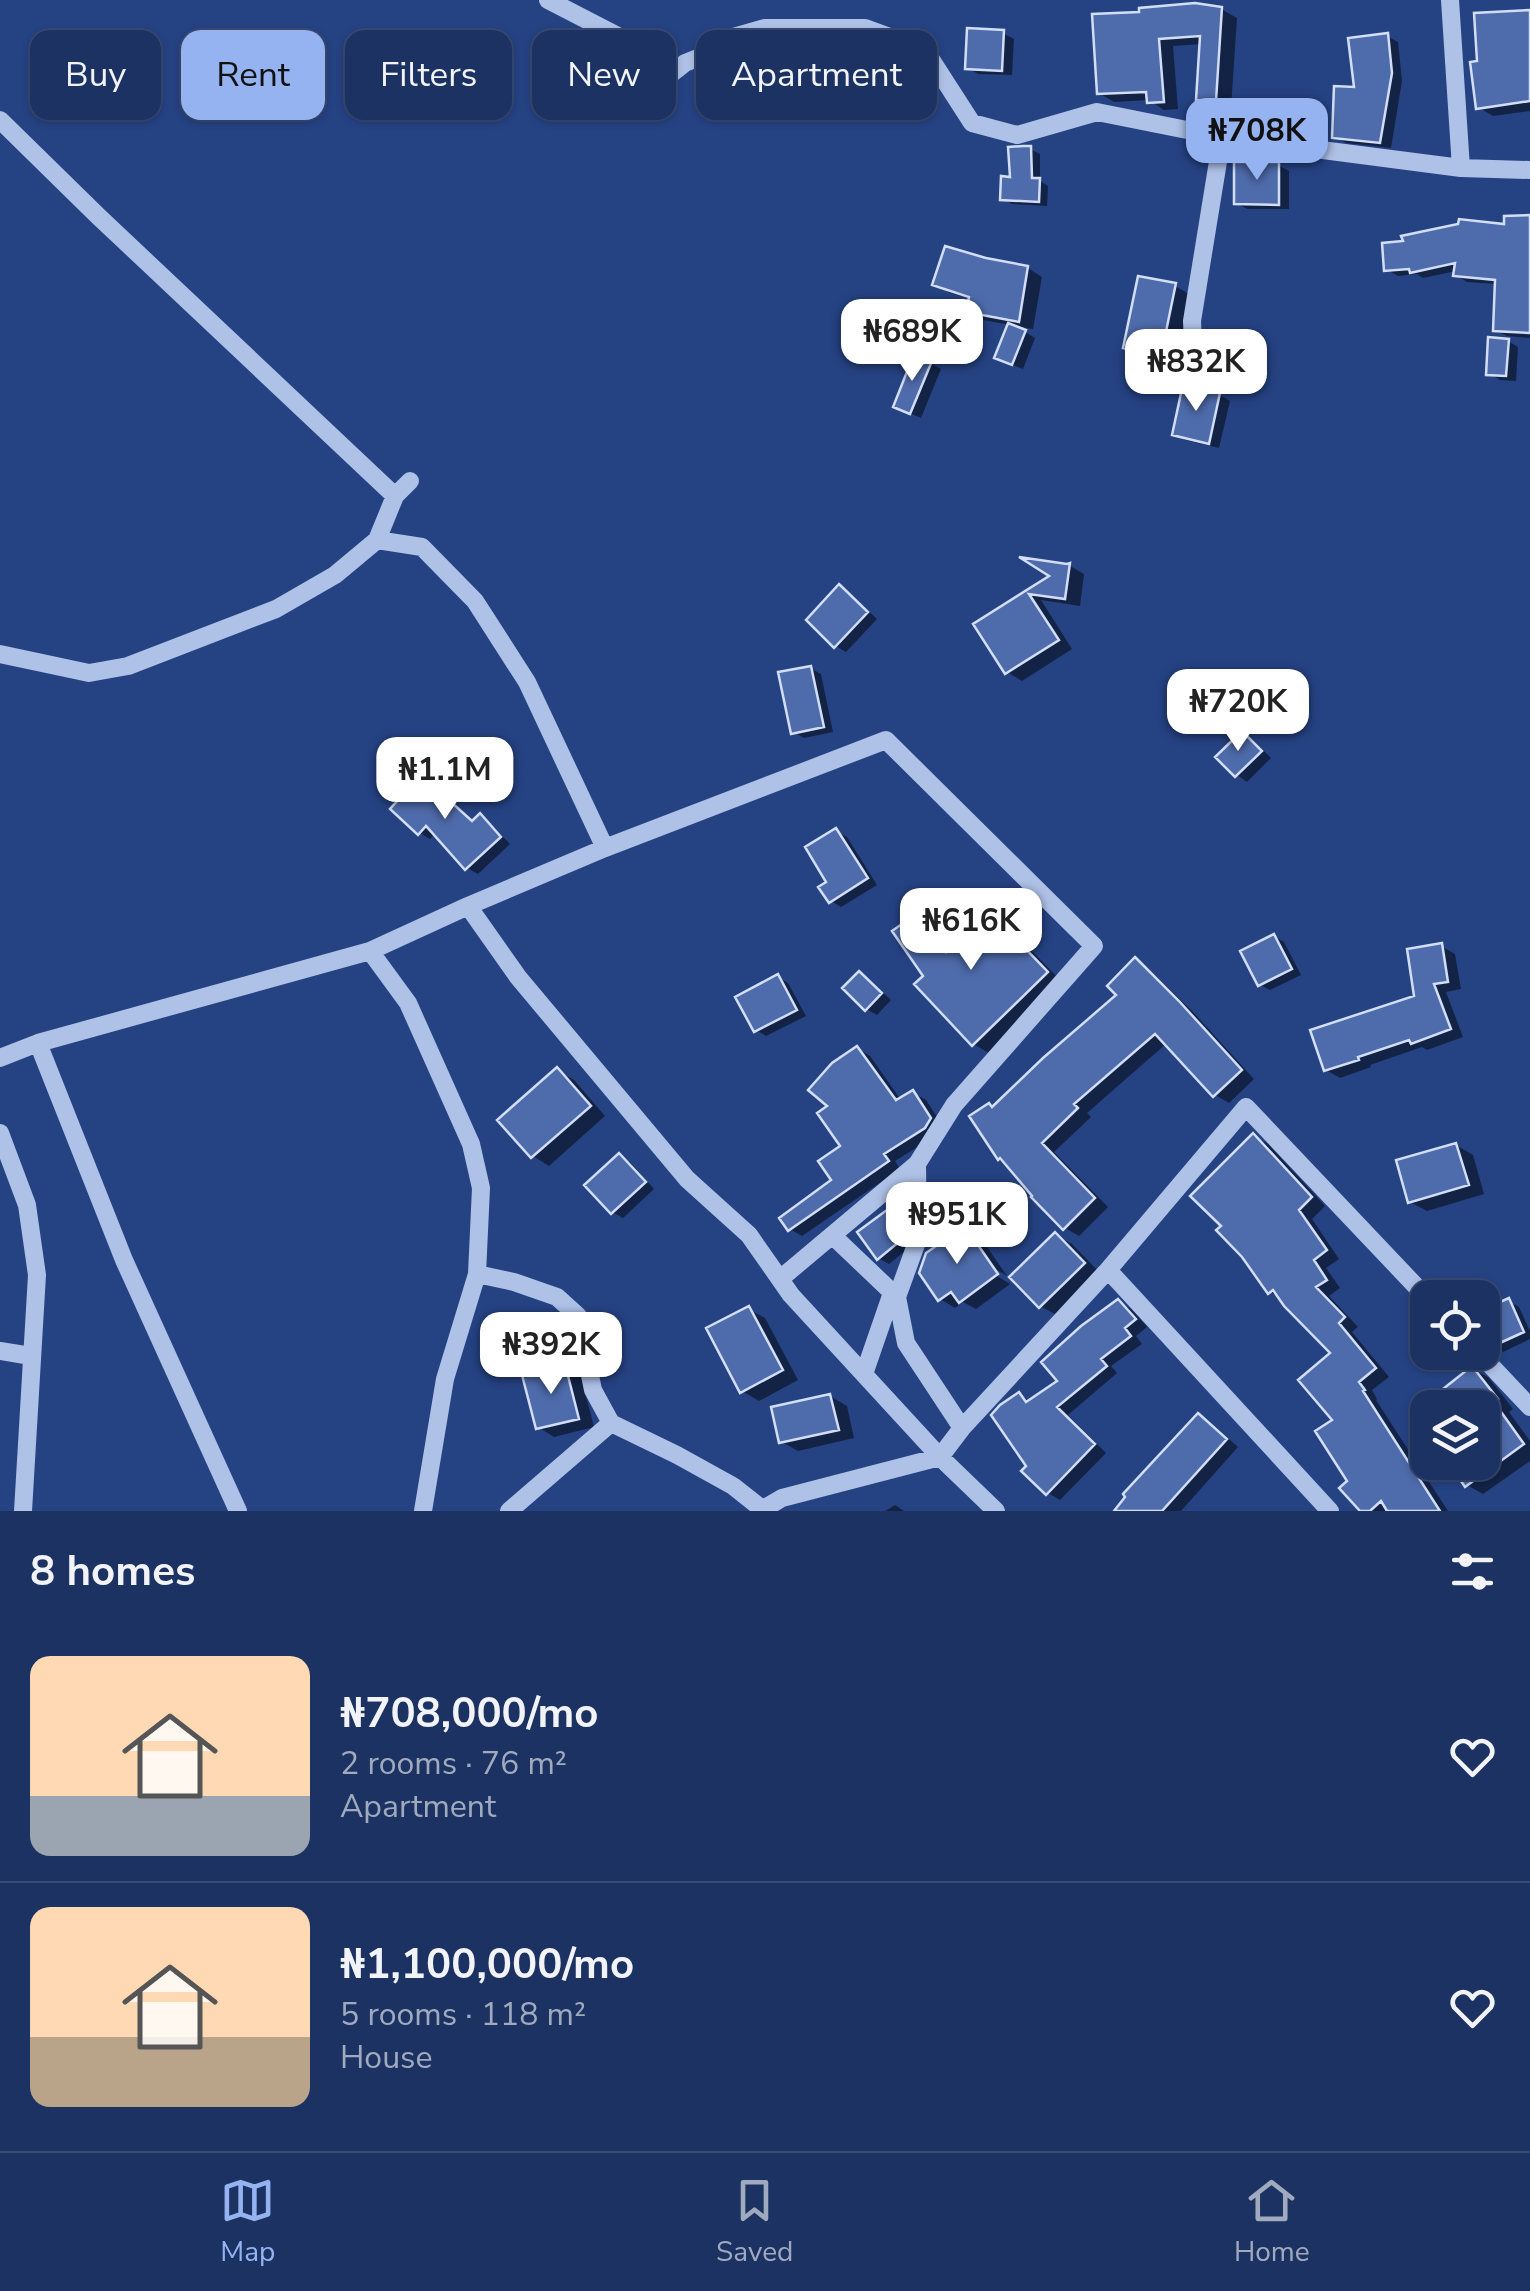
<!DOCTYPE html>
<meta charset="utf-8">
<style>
:root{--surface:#1c3262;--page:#293e6b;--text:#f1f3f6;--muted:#a0aabe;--line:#3a4d77;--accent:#95b2f1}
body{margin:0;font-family:"Nunito Sans",sans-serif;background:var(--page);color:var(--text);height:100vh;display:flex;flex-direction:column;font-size:38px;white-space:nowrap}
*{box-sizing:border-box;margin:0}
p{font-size:32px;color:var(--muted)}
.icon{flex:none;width:55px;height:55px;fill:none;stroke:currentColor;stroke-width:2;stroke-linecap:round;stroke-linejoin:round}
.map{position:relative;height:1511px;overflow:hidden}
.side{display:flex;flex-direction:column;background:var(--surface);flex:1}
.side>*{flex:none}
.banner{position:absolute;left:30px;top:30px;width:1000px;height:90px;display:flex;gap:20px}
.buttons{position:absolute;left:1410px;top:1280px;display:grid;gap:20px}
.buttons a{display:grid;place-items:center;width:90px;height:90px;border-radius:20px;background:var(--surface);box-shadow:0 2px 8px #0004,0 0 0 2px var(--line);font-size:50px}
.price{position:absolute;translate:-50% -85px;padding:0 22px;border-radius:20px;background:#fff;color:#222;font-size:32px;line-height:65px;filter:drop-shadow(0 2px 5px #0008)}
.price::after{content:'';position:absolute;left:50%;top:60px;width:30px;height:22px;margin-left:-15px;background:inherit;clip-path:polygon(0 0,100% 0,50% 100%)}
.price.on{background:var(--accent);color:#111}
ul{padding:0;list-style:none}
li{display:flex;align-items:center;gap:30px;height:250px;padding:0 30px}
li+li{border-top:2px solid var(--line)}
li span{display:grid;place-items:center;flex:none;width:280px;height:200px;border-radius:20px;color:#555}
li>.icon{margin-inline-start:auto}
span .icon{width:120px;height:120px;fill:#fffc;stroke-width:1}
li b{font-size:42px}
h2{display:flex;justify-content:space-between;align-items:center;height:120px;padding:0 30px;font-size:42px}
.tag{padding:0 35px;border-radius:20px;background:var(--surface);box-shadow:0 2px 8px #0004,0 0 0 2px var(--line);font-size:35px;line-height:90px}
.tag.on{background:var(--accent);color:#111}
.tabs{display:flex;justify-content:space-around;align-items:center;height:140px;border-top:2px solid var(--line);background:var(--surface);font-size:28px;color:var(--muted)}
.tabs a{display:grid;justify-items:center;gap:5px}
.tabs .on{color:var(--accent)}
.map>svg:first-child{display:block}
</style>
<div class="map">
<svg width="1530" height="1511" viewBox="0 0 1530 1511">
<rect width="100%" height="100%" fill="#254283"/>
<path fill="#0007" d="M1221,9L1237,18L1231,108L1214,107L1198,98L1202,44L1173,46L1178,109L1164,110L1149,100L1114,102L1099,93L1094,17Z
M1530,13V111L1493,116L1478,107L1480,63Z
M1003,33L1014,39L1012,75L978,74L968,68Z
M1387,36L1398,42L1402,81L1391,148L1346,143L1335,137L1357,90Z
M1030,149L1040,154V181L1048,186L1047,206L1012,204L1003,199Z
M1278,165L1289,171V209H1247L1236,203Z
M1530,218V338L1507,336L1495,330L1497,284L1467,282L1456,275V271L1423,278L1417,274L1398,276L1386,269Z
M1028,268L1042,277L1033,329L1015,326L1035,338L1023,369L1008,363L1010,325L984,320L969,311L971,299L950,293L935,284Z
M1175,286L1191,295L1177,364L1142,356L1126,347Z
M1508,341L1518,347L1516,381L1500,380L1489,373Z
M930,363L941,369L921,418L907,412Z
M1185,387L1220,395L1230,401L1219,448L1185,440L1175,434Z
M1070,566L1084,574L1080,606L1041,600L1072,649L1022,681L1007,672L977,625Z
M840,588L850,594L877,619L846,652L836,646Z
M810,668L821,674L833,732L804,738L793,732Z
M1243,734L1253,740L1271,758L1247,782L1237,775L1219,757Z
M422,778L432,784L474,822L480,817L490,823L510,844L478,874L467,868L436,833L430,839L420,833L394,809Z
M836,831L847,837L877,885L841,907L831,901L829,883Z
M990,914L1005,923L1062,982L989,1053L973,1044L926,976L919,915L935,924L953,950Z
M1274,936L1284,942L1301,975L1270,990L1259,984Z
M1441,946L1455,954L1461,989L1446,992L1463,1037L1427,1050L1422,1047L1370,1065L1371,1067L1340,1078L1326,1070L1417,997Z
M1135,960L1149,969L1193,1012L1254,1079L1229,1103L1215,1095L1167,1043L1087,1113L1091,1117L1054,1152L1108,1207L1079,1236L1065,1228L994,1109L1120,995Z
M859,974L870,980L891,1000L877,1015L866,1009Z
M778,977L788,983L806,1016L766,1036L756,1030Z
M857,1048L870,1056L901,1100L913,1093L926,1100L943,1126L937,1135L895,1161L900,1169L802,1236L790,1229L834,1181L844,1147L831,1106Z
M557,1070L574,1080L605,1116L549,1166L533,1156Z
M1254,1136L1268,1144L1325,1206L1312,1219L1339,1259L1326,1268L1340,1288L1329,1296L1358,1327L1352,1332L1389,1377L1372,1390L1377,1399L1376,1400L1448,1511H1363L1336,1420L1333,1353L1283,1300L1270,1292Z
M1456,1145L1473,1155L1484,1194L1427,1211L1410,1202Z
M620,1156L630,1162L654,1189L623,1218L612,1212Z
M891,1210L902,1216L915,1236V1243L889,1264L878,1258Z
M965,1229L980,1237L1007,1276L989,1265L986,1269L1010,1284L976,1309L963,1302L955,1308L940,1299Z
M1055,1235L1072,1244L1100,1273L1057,1315L1040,1306Z
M1508,1301L1519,1307L1530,1331V1339L1503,1352L1493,1345Z
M1118,1302L1131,1309L1147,1327L1136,1336L1142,1344L1111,1366L1117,1373L1068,1415L1106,1453L1060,1500L1048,1493L1029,1466L1019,1395L1031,1402L1060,1381Z
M748,1309L765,1318L798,1380L759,1401L742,1391Z
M565,1367L581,1377L594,1427L554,1437L538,1427Z
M1473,1369L1489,1378L1513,1409L1509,1412L1530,1441V1461L1483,1494L1467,1485L1482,1462V1408H1428V1428L1416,1412Z
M830,1396L847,1406L854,1438L798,1451L782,1442Z
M1198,1416L1211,1423L1238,1447L1181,1511H1117Z
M895,1505L904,1511H885Z"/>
<path fill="#4e6bab" stroke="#d2ddf6" stroke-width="2.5" d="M1195,3L1222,7L1216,101L1196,100L1200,36L1159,39L1164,102L1147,103L1146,92L1097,94L1092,14L1139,12V8Z
M1530,10V101L1476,109L1470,62L1477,61L1474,13Z
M967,28L1004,30L1002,71L965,69Z
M1388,33L1392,73L1380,143L1332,138L1334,86L1354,87L1348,38Z
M1023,146H1031L1032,178H1040L1039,202L1000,200L1001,176L1010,177L1008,147Z
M1234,162H1279V205L1234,204Z
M1530,215V333L1493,331L1495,280L1453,276L1455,263L1410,273L1409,269L1384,271L1382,243L1403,241L1401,236L1458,224L1459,219L1504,224V216Z
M945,246L986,258L1028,266L1019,322L966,312L969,297L932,285Z
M1138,276L1176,283L1161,356L1123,348Z
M1008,323L1026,330L1012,365L994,358Z
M1488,337L1509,339L1506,376L1486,375Z
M914,354L932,361L910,414L893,407Z
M1183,384L1220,393L1209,444L1172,435Z
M1019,557L1067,564L1070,563L1065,599L1029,594L1059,640L1005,674L973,624L1049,576Z
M839,584L868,612L834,648L806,620Z
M811,666L824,727L791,734L778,672Z
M1242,731L1262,751L1235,777L1215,757Z
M421,775L472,821L480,813L501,837L465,870L426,826L418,835L390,809Z
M836,828L868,878L829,903L818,887L826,882L805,847Z
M989,911L1048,972L972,1046L914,984L923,976L892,931L919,912L946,952Z
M1274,934L1292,969L1258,986L1240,951Z
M1442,943L1448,982L1434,984L1451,1029L1411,1044L1409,1040L1358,1057L1359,1060L1324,1071L1310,1030L1414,996L1407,949Z
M1135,957L1179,1001L1242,1070L1213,1097L1155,1034L1074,1104L1078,1108L1042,1143L1095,1198L1063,1230L1031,1197L1032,1196L1000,1158L998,1160L969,1116L989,1103L992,1107L1043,1058L1116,995L1107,986Z
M859,971L882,993L865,1011L842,988Z
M778,974L797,1010L754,1032L735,997Z
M857,1046L896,1100L913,1090L931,1118L925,1128L884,1154L889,1161L788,1231L779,1218L831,1180L818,1161L840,1146L817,1113L827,1106L808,1090L832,1063Z
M557,1067L591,1106L531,1158L497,1120Z
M1253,1133L1312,1197L1299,1210L1327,1250L1314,1260L1327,1280L1316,1287L1345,1317L1339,1323L1376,1368L1359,1382L1365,1390L1363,1391L1440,1511H1387L1381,1501L1370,1511H1360L1339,1488L1347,1481L1315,1431L1332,1420L1298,1380L1330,1353L1284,1306L1273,1290L1268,1294L1242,1257L1216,1230L1221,1226L1190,1196Z
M1456,1143L1469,1185L1408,1203L1396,1160Z
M619,1153L646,1182L611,1214L584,1185Z
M891,1207L905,1228V1237L877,1260L857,1232Z
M965,1226L998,1274L959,1303L951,1292L938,1301L919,1273L926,1253Z
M1055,1232L1085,1263L1039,1308L1009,1277Z
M1509,1298L1524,1332L1491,1347L1482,1330V1310Z
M1118,1299L1136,1319L1125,1328L1131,1336L1101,1359L1107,1366L1057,1407L1095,1444L1046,1495L1021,1471L1026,1466L991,1415L1000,1405L1019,1392L1026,1402L1057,1381L1041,1362L1081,1326Z
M749,1306L783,1370L740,1393L706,1328Z
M565,1364L579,1419L536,1429L522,1375Z
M1472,1366L1498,1399L1494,1402L1524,1444L1465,1487L1448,1462H1482V1408H1419Z
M830,1394L839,1430L779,1443L771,1407Z
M1198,1413L1227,1439L1162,1511H1114L1125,1497L1123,1494Z"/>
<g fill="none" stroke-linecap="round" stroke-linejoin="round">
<path stroke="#aec1e7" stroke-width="18" d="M548,0L643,49L671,74L685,63L700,57L730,38L765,28H865L925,50L972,123L1017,135L1097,112L1222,137L1461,168L1530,170
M1450,0L1461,168
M0,120L98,216L395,496
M1193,344L1192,321L1222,137
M377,540L422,547L475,601L527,682L605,848
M0,654L89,673L128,666L276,609L335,575L377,540L395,496L410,481
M468,906L518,977L687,1179L749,1235L791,1295L940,1457L996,1511
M370,951L408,1003L471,1144L481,1188L477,1274L445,1379L423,1511
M38,1043L124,1260L238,1511
M0,1058L38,1043L370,951L468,906L605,848L886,740L1094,946L954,1105L917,1164L918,1239L897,1297L906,1343L962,1428
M0,1133L27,1205L37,1275L23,1511
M833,1236L897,1297
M1108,1270L1330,1511
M477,1274L514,1282L557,1297L578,1316L593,1390L611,1423L677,1455L733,1486L762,1509
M780,1279L917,1164
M0,1351L31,1356
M1478,1352L1530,1407
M864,1374L892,1293
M509,1511L611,1423
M760,1511L782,1498L940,1457L962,1428L1108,1270L1246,1107L1428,1299"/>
</g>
</svg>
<div class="buttons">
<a><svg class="icon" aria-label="locate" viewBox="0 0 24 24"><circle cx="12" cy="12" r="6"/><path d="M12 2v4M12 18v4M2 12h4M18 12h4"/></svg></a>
<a><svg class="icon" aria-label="layers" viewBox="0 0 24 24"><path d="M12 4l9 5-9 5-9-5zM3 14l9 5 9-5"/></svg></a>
</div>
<b class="price on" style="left:1257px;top:183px">₦708K</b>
<b class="price" style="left:912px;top:384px">₦689K</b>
<b class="price" style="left:1196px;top:414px">₦832K</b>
<b class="price" style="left:1238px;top:754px">₦720K</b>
<b class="price" style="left:445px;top:822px">₦1.1M</b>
<b class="price" style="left:971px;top:973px">₦616K</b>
<b class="price" style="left:957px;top:1267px">₦951K</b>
<b class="price" style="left:551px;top:1397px">₦392K</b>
<div class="banner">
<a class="tag">Buy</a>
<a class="tag on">Rent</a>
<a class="tag">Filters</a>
<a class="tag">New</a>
<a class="tag">Apartment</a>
</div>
</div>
<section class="side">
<h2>8 homes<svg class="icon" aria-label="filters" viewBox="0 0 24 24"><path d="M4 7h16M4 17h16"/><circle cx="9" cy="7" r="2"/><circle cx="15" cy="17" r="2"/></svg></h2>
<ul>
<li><span style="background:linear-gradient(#ffd9b3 70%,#9aa5b1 0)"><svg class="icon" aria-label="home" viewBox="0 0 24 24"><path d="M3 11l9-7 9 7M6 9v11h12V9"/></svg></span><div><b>₦708,000/mo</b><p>2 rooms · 76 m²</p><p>Apartment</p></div><svg class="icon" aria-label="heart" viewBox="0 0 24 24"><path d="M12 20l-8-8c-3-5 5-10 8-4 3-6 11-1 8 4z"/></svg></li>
<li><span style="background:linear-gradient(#ffd9b3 65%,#b9a48a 0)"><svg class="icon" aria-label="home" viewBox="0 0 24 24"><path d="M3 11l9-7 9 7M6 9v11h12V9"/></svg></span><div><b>₦1,100,000/mo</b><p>5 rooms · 118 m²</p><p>House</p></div><svg class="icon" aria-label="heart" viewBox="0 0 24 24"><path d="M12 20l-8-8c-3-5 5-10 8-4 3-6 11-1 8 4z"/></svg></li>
</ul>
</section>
<nav class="tabs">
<a class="on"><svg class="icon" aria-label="map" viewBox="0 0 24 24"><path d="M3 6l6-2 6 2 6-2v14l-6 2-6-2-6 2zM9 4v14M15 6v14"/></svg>Map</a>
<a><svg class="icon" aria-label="saved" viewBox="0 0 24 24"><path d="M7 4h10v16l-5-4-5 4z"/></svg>Saved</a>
<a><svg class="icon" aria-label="home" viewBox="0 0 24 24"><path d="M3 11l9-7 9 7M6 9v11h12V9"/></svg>Home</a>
</nav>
